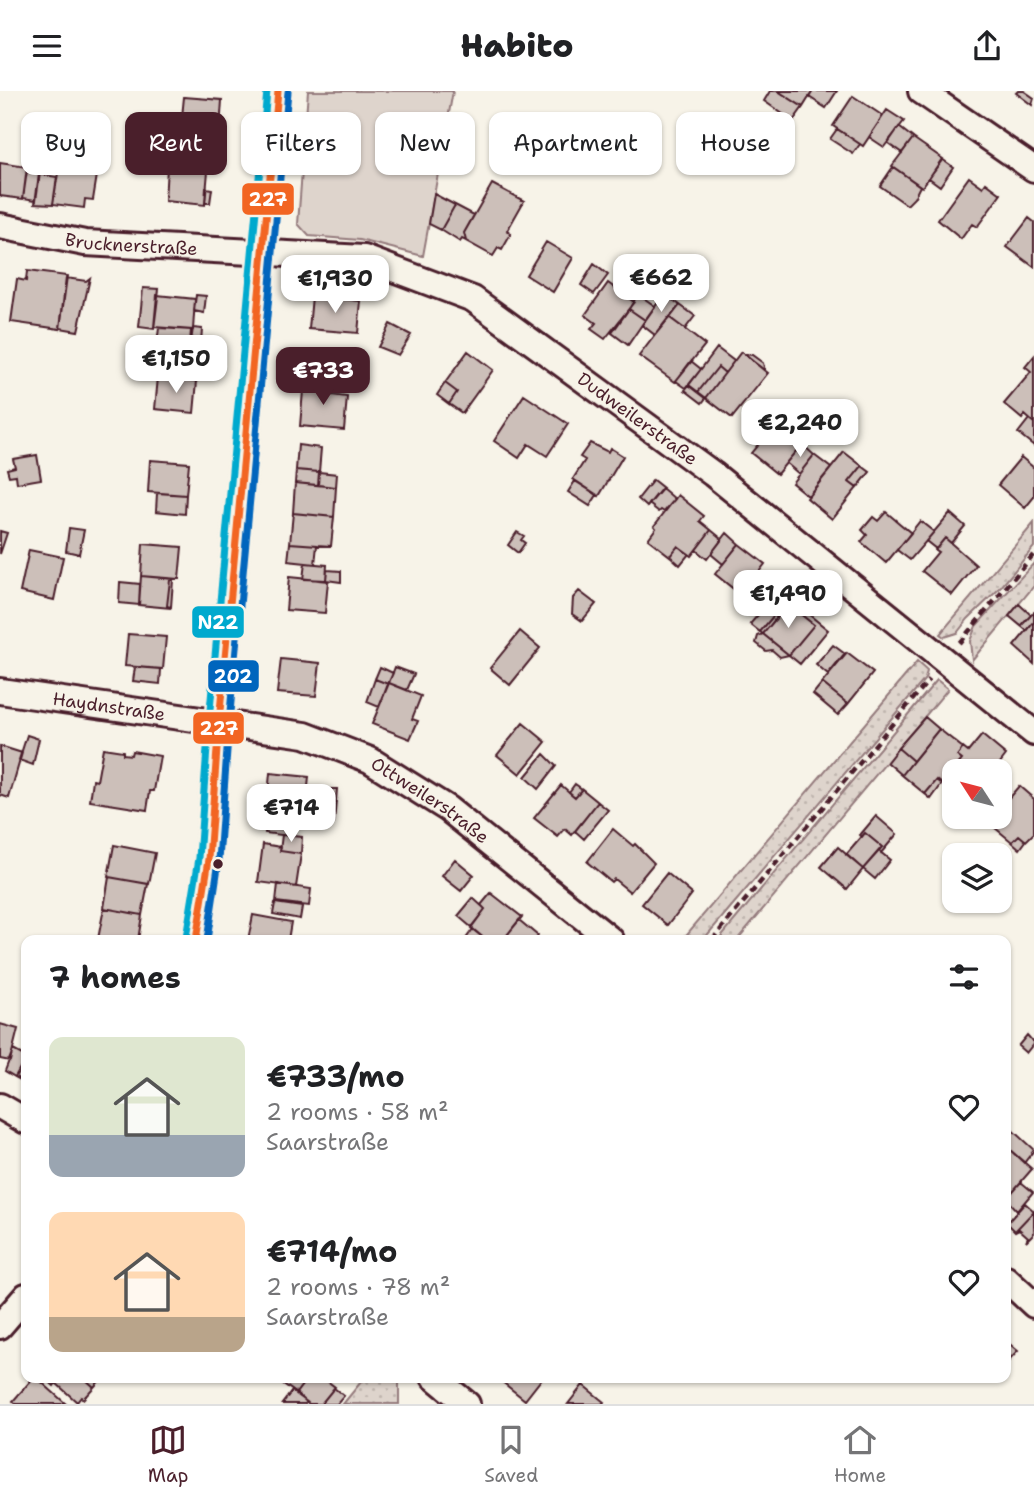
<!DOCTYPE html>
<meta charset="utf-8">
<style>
:root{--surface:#fff;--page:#f6f6f6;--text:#202124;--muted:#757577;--line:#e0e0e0;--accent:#4a1f2b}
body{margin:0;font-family:"Shantell Sans",sans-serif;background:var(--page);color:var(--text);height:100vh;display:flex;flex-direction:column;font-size:26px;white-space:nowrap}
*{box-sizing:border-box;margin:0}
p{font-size:23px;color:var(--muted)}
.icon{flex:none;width:38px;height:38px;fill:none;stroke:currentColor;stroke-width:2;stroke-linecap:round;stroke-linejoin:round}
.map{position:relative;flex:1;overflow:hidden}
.drawer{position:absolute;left:21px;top:844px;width:990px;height:448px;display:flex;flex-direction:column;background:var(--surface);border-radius:14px;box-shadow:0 2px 5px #0004}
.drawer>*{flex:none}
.guide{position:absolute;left:21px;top:21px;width:992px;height:63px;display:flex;gap:14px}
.needle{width:46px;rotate:306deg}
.tools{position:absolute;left:942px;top:668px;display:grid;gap:14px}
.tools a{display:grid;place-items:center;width:70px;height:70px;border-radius:14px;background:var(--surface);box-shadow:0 2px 5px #0004;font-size:35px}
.price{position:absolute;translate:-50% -60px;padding:0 16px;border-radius:14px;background:#fff;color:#222;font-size:23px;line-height:46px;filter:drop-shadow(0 2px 4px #0008)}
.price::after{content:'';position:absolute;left:50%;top:42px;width:21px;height:16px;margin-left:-10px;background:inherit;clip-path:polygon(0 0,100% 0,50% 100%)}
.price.active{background:var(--accent);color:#fff}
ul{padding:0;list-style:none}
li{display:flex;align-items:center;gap:21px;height:175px;padding:0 28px}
li span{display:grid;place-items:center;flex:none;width:196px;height:140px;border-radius:14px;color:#555}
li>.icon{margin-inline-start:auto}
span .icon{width:84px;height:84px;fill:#fffc;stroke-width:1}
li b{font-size:30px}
h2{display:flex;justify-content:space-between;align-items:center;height:84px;padding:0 28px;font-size:30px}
.chip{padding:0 24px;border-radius:14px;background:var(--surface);box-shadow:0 2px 5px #0004;font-size:24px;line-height:63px}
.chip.active{background:var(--accent);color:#fff}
header{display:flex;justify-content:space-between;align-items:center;height:91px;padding:0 28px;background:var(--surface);font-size:32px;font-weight:800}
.tabs{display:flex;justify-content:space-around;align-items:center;height:98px;border-top:2px solid var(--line);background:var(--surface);font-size:19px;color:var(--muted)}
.tabs a{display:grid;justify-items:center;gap:4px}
.tabs .active{color:var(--accent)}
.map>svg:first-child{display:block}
</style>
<header><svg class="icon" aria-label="menu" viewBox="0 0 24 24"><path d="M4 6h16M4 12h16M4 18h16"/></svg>Habito<svg class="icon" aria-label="share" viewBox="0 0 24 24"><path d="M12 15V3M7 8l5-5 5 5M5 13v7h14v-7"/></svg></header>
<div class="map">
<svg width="1034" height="1313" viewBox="0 0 1034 1313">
<defs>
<pattern id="grass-dots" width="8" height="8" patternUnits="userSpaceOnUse" patternTransform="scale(1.75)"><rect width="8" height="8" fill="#ded4cc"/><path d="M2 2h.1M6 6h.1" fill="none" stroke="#c0b6af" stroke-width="1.8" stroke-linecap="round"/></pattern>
</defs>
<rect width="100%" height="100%" fill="#f7f3e8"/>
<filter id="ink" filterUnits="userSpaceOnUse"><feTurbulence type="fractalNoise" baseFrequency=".0143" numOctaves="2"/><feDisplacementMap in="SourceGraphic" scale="14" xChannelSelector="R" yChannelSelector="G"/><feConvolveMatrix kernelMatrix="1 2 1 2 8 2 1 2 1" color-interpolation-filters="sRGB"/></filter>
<g filter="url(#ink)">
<path fill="url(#grass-dots)" stroke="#947a7c" stroke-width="2" d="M1034,432V456L1001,496L968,528L957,542L944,546L940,543Z
M1034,472V495L972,569L970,550L976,535Z
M917,571L927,580L925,588L703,849H682Z
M937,589L948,598L737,849H718Z
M365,1286H399V1313H343Z"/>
<path fill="#ded4cc" stroke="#947a7c" stroke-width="2" d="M308,0H453L423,165L360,149L309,145L298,133Z"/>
<path fill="#ccbfb9" stroke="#4a1f2b" stroke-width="2" d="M770,0H778L803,16L793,30L764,10Z
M778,0H813L803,16Z
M813,0H837L826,17L809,6Z
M1018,0H1024L1034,7L1032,14L1016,2Z
M853,5L883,25L863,55L833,35Z
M184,6L222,9L220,39L181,36Z
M887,19L904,30L884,56L869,46Z
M899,36L913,47L902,62L888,52Z
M837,38L860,53L853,63L830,48Z
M188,39L217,42L215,56L187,54Z
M913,47L943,68L922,96L892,75Z
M186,58L215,60L213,80L185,78Z
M29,66L42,68L36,109L23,107Z
M942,68L953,76L940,95L929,87Z
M0,72L27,76L23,108L0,105Z
M59,76L89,80V83L97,84L93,109L85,108L84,117L53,113Z
M167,76L208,80L205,114L165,110Z
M893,76L920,95L914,107L907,114L880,95Z
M39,83L57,86L53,113L35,112Z
M969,86L983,96L986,92L1001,103L977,136L972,133L961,148L938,129Z
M492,93L524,110L507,140L511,143L502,159L498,157L493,165L466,150L464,142Z
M206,97L212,98L210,112H205Z
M434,103L455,114L441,139L429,133Z
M455,114L474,124L464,142L466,150L462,148L460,151L441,139Z
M1029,127L1034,131V176L1007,156Z
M546,151L573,167L553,201L526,184Z
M594,173L608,184L594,203L581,194Z
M27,180L67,185L60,238L11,231L17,188L26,190Z
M66,187L86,190L90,187L78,240L60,237Z
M608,192L634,211L605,248L591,238L596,232L585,224Z
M143,197L159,198L154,238L139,236Z
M638,203L655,215L645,229L629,218Z
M664,203L680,214L655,244L642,234Z
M157,204L195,208L193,239L154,236Z
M196,204L206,205L204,222L194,220Z
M312,205L361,210L358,242L309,238Z
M680,214L695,225L685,238L670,227Z
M629,218L645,229L628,254L612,242Z
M669,226L705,254L675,291L639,265Z
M390,233L411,244L398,264L378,256Z
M159,237L191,239L189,264L156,261Z
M193,237L202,238L200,265L189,264Z
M717,257L734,270L725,282L718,276L698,301L689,294Z
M468,260L493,279L462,322L449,313L457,301L445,292Z
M741,261L768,282L732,327L706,307Z
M744,263L752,264L763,272L765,280Z
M1034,265V332L1025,324L1022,328L1004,313L1031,281L1025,276Z
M691,270L701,278L686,297L676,290Z
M718,276L725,282L706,307L698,301Z
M158,286L197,290L194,322L155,318Z
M303,290L332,293L331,304L347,306L344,339L300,335L303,300H307L308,293H303Z
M445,292L457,301L449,313L437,304Z
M689,294L706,307L702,312L685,299Z
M524,304L568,333L547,365L528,353L519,367L494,350Z
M1029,328L1034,332V355L1018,342Z
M776,332L802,353L777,383L751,362Z
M590,352L608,361L610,357L623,365L599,405L573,388L585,369L580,366Z
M802,353L814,364L799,383L786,372Z
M298,354L321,357L319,381L296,379Z
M844,361L862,375L849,391L857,397L832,428L807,407Z
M37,364L41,388L17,392L16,384L9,385L7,378L15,376L13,368Z
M814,364L831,377L808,405L792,392Z
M1021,366L1034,377V406L1025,417L998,394Z
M150,369L189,372L186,404L148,401Z
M862,375L870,381L857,397L849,391Z
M296,379L319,381L318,394L295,392Z
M319,381L337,383L336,396L318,394Z
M653,389L663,397L647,416L638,408Z
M575,390L597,404L590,415L568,401Z
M295,392L336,396L334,426L293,422Z
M662,397L675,408L664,421L661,419L659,421L649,413Z
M157,402L186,404L185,423L156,420Z
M678,404L704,425L700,430L711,439L691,465L678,455L670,465L648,448L656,437L654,435Z
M886,421L911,442L886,472L861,451L867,444L862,439L873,426L878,430Z
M293,422L334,426L331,455L290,452Z
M950,422L965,435L951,452L945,447L936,458L926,450Z
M920,430L934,441L910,469L897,459Z
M69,437L84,439L79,463L66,460Z
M711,439L722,448L707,468L696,459Z
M0,440L7,442L0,463Z
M517,441L524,445L521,449L525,452L518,462L508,454Z
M727,442L739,453L723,473L711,463Z
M945,447L976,474L952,504L922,480L938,461L935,459Z
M290,452L317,454L315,473L288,470Z
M143,453L182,456L179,488L141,485Z
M739,453L765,473L741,504L715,483Z
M678,455L689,463L680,474L670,465Z
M29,459L63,466L54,509L20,501Z
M305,472L327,474L326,489L303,488Z
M327,479L341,480V491L326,489Z
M141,485L173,488L170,489L167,515L171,517L139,514Z
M289,486L328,490L325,522L286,519Z
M170,489H173L171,516L167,515Z
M120,491L140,493L139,514L119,512Z
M579,500L596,513L582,530L572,523L573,507Z
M791,509L828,539L800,573L789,564L814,534L788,513Z
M788,513L814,534L789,564L763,543Z
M1019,513L1031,524L1021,535L1009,525Z
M765,516L774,524L760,541L750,533Z
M1034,521V531L1027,540L1021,535Z
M774,524L777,526L763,543L760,541Z
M1034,531V573L1014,555Z
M520,540L540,557L510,594L490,577Z
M128,543L166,546L163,578L125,575Z
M763,543L789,564L780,566L772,559L766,560L756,552L758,545Z
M833,554L845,563L828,584L816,574Z
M847,562L873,582L848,613L822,592Z
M281,568L320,572L316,605L277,602Z
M135,576L161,578L160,593L133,590Z
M380,576L393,582L388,593L375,588Z
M395,576L414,583L407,599L389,592Z
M375,588L388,593L379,616L367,611Z
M389,592L421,605L412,628L418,630L410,648L372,633Z
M822,592L848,613L838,624L813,603Z
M925,626L939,638L913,670L898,657Z
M523,632L546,651L520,683L497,664Z
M939,638L963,657L957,665L962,669L942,693L937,689L925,703L902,684Z
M27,644L39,648L33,674L19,669Z
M982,644L1006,664L993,681H955L953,680L962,669L957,665L963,657L968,661Z
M0,655L22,662L9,707L0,704Z
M103,657L123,660V663L131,664L132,660L160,665L154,700H150L147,719L90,710L93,689L97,690Z
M898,657L913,670L902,684L887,671Z
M544,663L556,675L538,698L525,686Z
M270,682L309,686L308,696L326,698L323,731L266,725Z
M937,689L942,693L931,708L925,703Z
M575,693L582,698L575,706L569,701Z
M561,694L575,706L582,698L598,711L572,744L565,738L558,746L534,727Z
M1019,695L1034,708V742L1026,750L1019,744L1012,751L988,731L992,726H999V718Z
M326,698H337L334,732L323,731Z
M598,711L608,719L584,748L575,740Z
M267,725L291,728L289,745L265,742Z
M876,725L897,743L881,762L879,760L882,756L865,742L862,746L860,744Z
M613,738L633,755L635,753L654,772L630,801L614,788L611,791L587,771Z
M865,742L882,756L863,778L846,764Z
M282,744L302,746L301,763L280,760Z
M1019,744L1026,750L1020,758L1012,751Z
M263,753L281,756L280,760L301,763L296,796L258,791Z
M114,754L155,762L149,793L108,786Z
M838,756L863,778L847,798L821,776Z
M879,760L890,769L875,788L863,778Z
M455,768L474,784L461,800L442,785Z
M667,782L692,803L668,834L642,813Z
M109,786L148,793L142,824L104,817Z
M278,793L311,798L309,815L276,811Z
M491,802L522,826L503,849H486L471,837L485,818L481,814Z
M473,807L485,818L471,836L458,825Z
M275,812L302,816L300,828L273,823Z
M104,817L142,824L138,849L98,848Z
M253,824L291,831L288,849H248Z
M519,829L538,845L535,849H503Z
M473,838L486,849H465Z
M0,933L18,938L10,970L0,968Z
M1027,944L1034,952L1026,962L1018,955Z
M13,959L26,966L15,986L5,980Z
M26,967V992L15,986Z
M1010,1037L1034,1059L1024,1072L1009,1058L1006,1061V1041Z
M1009,1058L1032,1078L1006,1108V1061Z
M1021,1091L1033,1101L1017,1120L1006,1108Z
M1025,1112L1034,1120L1015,1140L1007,1132Z
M1034,1120V1142L1026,1150L1028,1146L1019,1138L1015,1140Z
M1006,1250L1018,1260L1006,1273Z
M34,1286H36L66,1313H16L13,1310Z
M44,1286H83L94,1296L83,1308L81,1306L77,1311L56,1292L54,1295Z
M83,1286H103L94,1296Z
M287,1286H308L296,1302L282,1292Z
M308,1286H322L335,1296L321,1313H309L296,1302Z
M496,1286H543L525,1309Z
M583,1294L604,1311L602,1313H568Z
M334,1297L344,1305L337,1313H321Z
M292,1300L307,1311L305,1313H282Z"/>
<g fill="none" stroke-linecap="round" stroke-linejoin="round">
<defs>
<g id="minor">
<path d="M921,0L1034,78"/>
<path id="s1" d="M0,135L85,152L364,167L473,208L713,383L1034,642"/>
<path id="s2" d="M0,600L305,644L370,669L448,718L611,849"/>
<path d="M196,849L209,768L219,631L278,0"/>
<path d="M0,1015L26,1030"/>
<path d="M1006,1188L1034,1214"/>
<path d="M0,1235L26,1205"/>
<path d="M434,1286L467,1313"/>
</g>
</defs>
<use href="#minor" stroke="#4a1f2b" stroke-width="30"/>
<path stroke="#4a1f2b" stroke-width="4.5" stroke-dasharray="7 5" stroke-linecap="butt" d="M959,552L1034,463
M712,849L929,589"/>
<use href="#minor" stroke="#f7f3e8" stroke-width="24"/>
<defs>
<path id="bus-1" d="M196,849L209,768L219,631L278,0"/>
<path id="bus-2" d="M207,849L219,769L229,632L288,1"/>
<path id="bus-3" d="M186,847L199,767L209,630L267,0"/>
</defs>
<use href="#bus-1" stroke="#f7f3e8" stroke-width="12"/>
<use href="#bus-2" stroke="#f7f3e8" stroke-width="12"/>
<use href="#bus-3" stroke="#f7f3e8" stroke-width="12"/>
<use href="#bus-1" stroke="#f26522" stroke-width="7"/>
<use href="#bus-2" stroke="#0065bd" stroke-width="7"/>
<use href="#bus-3" stroke="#00a9ce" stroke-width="7"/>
</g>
</g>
<circle fill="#4a1f2b" stroke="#f7f3e8" stroke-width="2.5" cx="218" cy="773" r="6"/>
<g text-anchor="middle" stroke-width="6" stroke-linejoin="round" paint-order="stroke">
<g font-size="18" fill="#4a1f2b" stroke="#f7f3e8">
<text dy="6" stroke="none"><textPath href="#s1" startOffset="133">Brucknerstraße</textPath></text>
<text dy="6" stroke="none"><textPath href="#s1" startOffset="686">Dudweilerstraße</textPath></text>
<text dy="6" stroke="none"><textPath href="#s2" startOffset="110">Haydnstraße</textPath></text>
<text dy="6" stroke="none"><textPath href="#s2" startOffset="450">Ottweilerstraße</textPath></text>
</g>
</g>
<g stroke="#f7f3e8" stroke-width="2.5">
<rect x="241" y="91" width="54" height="34" rx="7" fill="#f26522"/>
<rect x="191" y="514" width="54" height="34" rx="7" fill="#00a9ce"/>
<rect x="207" y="568" width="53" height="34" rx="7" fill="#0065bd"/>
<rect x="192" y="620" width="53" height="34" rx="7" fill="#f26522"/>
</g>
<g font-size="19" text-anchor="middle" font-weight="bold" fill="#fff">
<text x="268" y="115">227</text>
<text x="218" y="538">N22</text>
<text x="233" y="592">202</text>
<text x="219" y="644">227</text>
</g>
</svg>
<div class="tools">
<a><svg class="needle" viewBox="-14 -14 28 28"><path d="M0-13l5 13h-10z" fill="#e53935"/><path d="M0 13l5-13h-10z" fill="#757577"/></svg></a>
<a><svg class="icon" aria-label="layers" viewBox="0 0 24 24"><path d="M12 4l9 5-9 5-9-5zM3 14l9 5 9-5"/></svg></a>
</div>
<b class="price" style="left:661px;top:223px">€662</b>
<b class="price" style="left:335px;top:224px">€1,930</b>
<b class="price" style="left:176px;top:304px">€1,150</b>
<b class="price active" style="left:323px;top:316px">€733</b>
<b class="price" style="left:800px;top:368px">€2,240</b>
<b class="price" style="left:788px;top:539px">€1,490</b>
<b class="price" style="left:291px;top:753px">€714</b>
<div class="guide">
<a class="chip">Buy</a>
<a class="chip active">Rent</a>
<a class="chip">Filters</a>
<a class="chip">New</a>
<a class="chip">Apartment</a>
<a class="chip">House</a>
</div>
<section class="drawer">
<h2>7 homes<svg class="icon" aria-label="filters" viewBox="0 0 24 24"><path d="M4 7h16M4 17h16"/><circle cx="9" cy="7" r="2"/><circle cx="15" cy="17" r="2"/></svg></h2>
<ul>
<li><span style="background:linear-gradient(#dfe7d0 70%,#9aa5b1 0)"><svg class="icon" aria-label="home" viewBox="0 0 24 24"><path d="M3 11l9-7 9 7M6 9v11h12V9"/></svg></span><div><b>€733/mo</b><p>2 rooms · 58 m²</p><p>Saarstraße</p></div><svg class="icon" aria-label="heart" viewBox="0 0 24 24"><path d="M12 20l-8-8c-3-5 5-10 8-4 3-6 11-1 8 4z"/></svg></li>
<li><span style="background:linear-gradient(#ffd9b3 75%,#b9a48a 0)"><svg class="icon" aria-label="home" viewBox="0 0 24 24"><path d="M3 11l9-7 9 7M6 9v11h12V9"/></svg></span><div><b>€714/mo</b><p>2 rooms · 78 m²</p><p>Saarstraße</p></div><svg class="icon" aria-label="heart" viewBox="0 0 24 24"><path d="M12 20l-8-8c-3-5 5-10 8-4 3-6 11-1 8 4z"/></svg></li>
</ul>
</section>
</div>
<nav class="tabs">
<a class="active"><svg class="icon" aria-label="map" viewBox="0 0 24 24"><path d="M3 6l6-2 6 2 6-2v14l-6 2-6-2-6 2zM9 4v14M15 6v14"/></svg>Map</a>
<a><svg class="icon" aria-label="saved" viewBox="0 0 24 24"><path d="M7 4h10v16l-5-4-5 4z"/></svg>Saved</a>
<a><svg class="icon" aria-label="home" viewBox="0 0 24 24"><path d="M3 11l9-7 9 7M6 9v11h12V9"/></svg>Home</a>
</nav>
